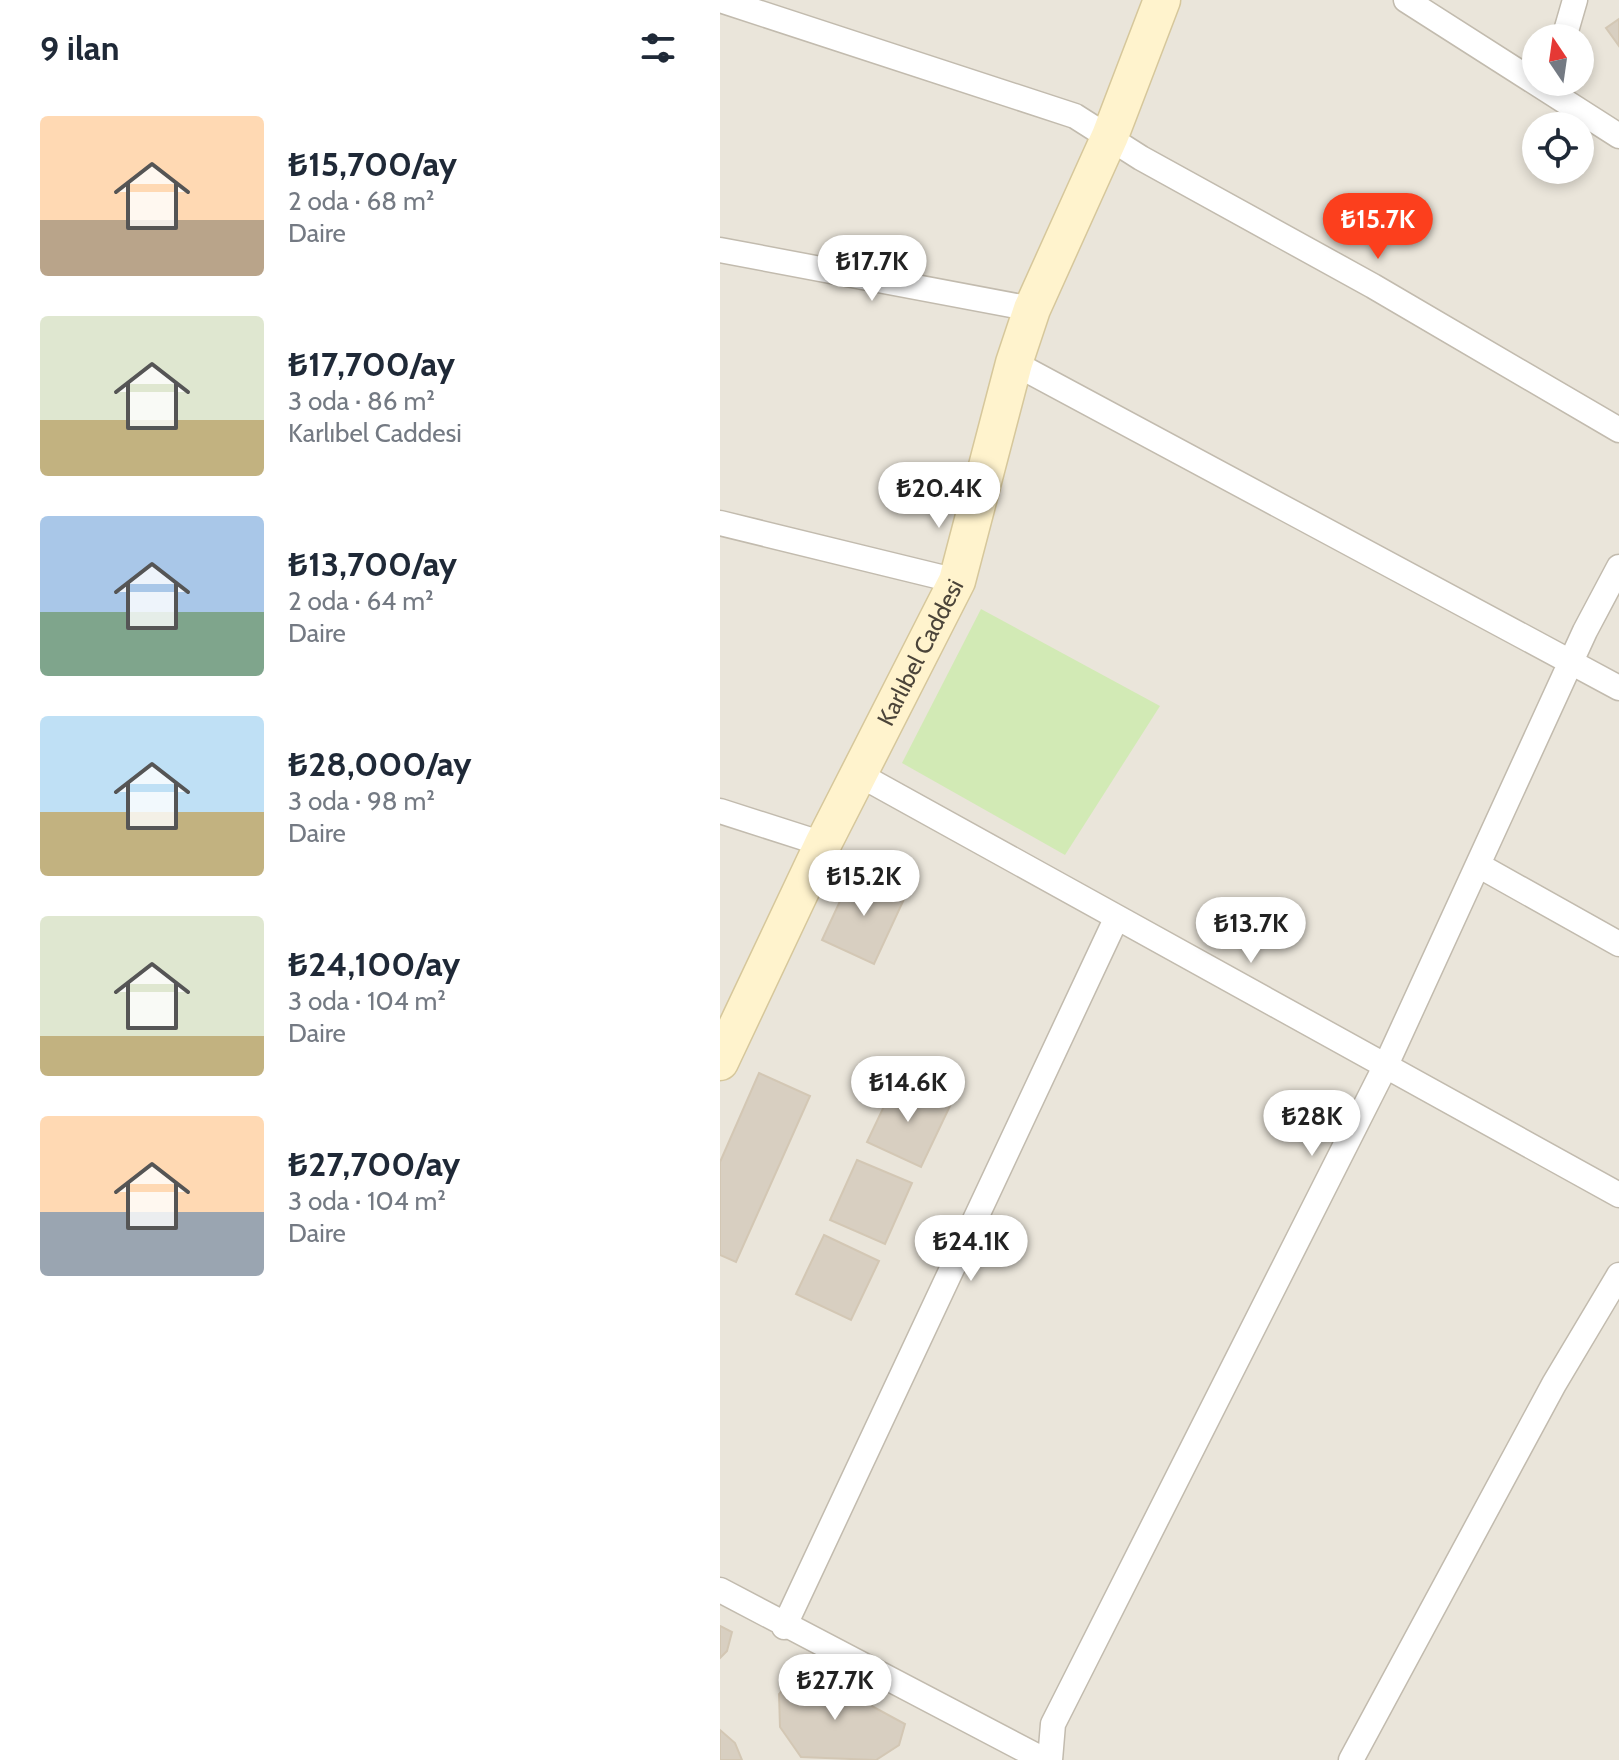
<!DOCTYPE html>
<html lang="tr">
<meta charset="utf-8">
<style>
:root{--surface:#fff;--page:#f2f2f3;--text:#1f2937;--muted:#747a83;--accent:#fc3f1d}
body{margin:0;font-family:Cabin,sans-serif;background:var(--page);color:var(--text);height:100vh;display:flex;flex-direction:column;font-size:30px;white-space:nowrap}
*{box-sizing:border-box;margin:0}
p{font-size:26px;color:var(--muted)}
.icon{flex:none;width:44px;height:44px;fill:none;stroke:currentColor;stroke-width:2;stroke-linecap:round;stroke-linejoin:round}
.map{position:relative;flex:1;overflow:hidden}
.sheet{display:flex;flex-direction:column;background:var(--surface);width:720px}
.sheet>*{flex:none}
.needle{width:52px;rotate:347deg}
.fabs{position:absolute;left:802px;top:24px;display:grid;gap:16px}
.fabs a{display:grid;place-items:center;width:72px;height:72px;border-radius:50%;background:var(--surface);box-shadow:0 4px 12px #0003;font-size:40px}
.price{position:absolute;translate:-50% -68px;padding:0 18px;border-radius:28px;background:#fff;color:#222;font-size:26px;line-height:52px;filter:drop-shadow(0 2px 4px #0008)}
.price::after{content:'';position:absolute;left:50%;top:48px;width:24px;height:18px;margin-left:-12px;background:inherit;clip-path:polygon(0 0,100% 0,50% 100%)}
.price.selected{background:var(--accent);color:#fff}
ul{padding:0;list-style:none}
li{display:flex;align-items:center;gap:24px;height:200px;padding:0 40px}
li span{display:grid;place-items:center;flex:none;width:224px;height:160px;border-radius:8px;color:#555}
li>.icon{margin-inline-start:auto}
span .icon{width:96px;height:96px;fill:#fffc;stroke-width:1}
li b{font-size:34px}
h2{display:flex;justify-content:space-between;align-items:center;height:96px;padding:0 40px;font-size:34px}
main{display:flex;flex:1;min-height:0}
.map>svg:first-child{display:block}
</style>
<main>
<section class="sheet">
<h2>9 ilan<svg class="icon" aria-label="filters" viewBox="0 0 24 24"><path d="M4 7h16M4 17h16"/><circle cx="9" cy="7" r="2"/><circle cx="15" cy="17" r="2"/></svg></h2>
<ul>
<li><span style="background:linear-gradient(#ffd9b3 65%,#b9a48a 0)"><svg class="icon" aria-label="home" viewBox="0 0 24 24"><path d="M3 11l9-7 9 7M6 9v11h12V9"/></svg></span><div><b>₺15,700/ay</b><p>2 oda · 68 m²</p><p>Daire</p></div></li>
<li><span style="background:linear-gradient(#dfe7d0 65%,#c2b280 0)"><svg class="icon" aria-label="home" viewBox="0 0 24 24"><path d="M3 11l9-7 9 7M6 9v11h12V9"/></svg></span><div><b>₺17,700/ay</b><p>3 oda · 86 m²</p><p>Karlıbel Caddesi</p></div></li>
<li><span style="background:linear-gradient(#a9c7e8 60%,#7fa58c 0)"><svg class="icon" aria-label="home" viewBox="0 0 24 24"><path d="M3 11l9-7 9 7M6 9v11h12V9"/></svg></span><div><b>₺13,700/ay</b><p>2 oda · 64 m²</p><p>Daire</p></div></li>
<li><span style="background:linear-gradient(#bfe0f5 60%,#c2b280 0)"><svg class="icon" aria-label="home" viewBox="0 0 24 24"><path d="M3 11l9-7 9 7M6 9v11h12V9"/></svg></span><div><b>₺28,000/ay</b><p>3 oda · 98 m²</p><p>Daire</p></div></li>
<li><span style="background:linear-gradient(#dfe7d0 75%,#c2b280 0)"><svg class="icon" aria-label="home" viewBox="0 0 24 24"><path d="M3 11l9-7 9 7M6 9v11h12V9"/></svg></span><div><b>₺24,100/ay</b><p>3 oda · 104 m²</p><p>Daire</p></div></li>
<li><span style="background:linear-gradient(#ffd9b3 60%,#9aa5b1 0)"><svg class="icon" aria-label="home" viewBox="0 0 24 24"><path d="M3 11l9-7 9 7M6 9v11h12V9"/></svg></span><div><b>₺27,700/ay</b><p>3 oda · 104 m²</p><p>Daire</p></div></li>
</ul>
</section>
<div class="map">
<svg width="899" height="1760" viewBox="0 0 899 1760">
<rect width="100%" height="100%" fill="#f6f3ec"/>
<path fill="#eae5da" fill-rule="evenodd" d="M0,0H899V1760H0ZM816,38H860V82H816ZM816,126H860V170H816Z"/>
<path fill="#d2eab5" d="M261,609L440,706L345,855L182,763Z"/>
<path fill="#d8cfc1" stroke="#d3c7b4" stroke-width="2" d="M899,19V46L886,28Z
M133,873L185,897L154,964L102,940Z
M39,1073L90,1096L16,1262L0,1255V1162Z
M176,1081L230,1106L201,1167L147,1142Z
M137,1160L192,1183L165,1244L110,1220Z
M104,1235L159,1261L131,1320L76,1294Z
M0,1626L12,1632L7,1651L0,1658Z
M79,1670L111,1688L129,1689L142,1694L148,1704L185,1724L179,1745L156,1760L81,1757L60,1727L59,1694Z
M0,1730L15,1743L22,1760H0Z"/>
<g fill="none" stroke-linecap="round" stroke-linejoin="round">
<defs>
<path id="street" d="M0,0L355,116L421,158L653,286L899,430
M686,0L899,136
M844,38L855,0
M0,250L312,309
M294,363L899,688
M0,523L237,581
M140,775L899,1195
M0,811L103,844
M758,865L899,944
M0,1590L324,1760
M64,1627L396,919
M330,1760L333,1724L666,1065L865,631L899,567
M631,1760L834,1384L899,1275"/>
<g id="secondary">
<path id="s1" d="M0,1062L103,844L237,581L294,363L312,309L390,136L442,0"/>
</g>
</defs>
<use href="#street" stroke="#c2bbae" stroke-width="27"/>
<use href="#secondary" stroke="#d6c79b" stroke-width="39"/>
<use href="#street" stroke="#fff" stroke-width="24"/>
<use href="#secondary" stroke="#fff3cd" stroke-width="36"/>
</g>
<g text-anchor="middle" stroke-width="6" stroke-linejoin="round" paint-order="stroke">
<g font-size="24" fill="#4b4439" stroke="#fff">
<text dy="8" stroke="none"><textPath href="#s1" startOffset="456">Karlıbel Caddesi</textPath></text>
</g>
</g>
</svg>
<div class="fabs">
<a><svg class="needle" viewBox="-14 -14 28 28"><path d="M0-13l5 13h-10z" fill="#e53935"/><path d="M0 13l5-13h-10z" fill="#747a83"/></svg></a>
<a><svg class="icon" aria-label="locate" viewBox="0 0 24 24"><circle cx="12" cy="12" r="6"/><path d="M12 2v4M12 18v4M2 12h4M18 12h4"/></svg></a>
</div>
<b class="price selected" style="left:658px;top:261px">₺15.7K</b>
<b class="price" style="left:152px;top:303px">₺17.7K</b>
<b class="price" style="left:219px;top:530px">₺20.4K</b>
<b class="price" style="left:144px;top:918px">₺15.2K</b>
<b class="price" style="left:531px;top:965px">₺13.7K</b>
<b class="price" style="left:188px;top:1124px">₺14.6K</b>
<b class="price" style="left:592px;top:1158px">₺28K</b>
<b class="price" style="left:251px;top:1283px">₺24.1K</b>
<b class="price" style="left:115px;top:1722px">₺27.7K</b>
</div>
</main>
